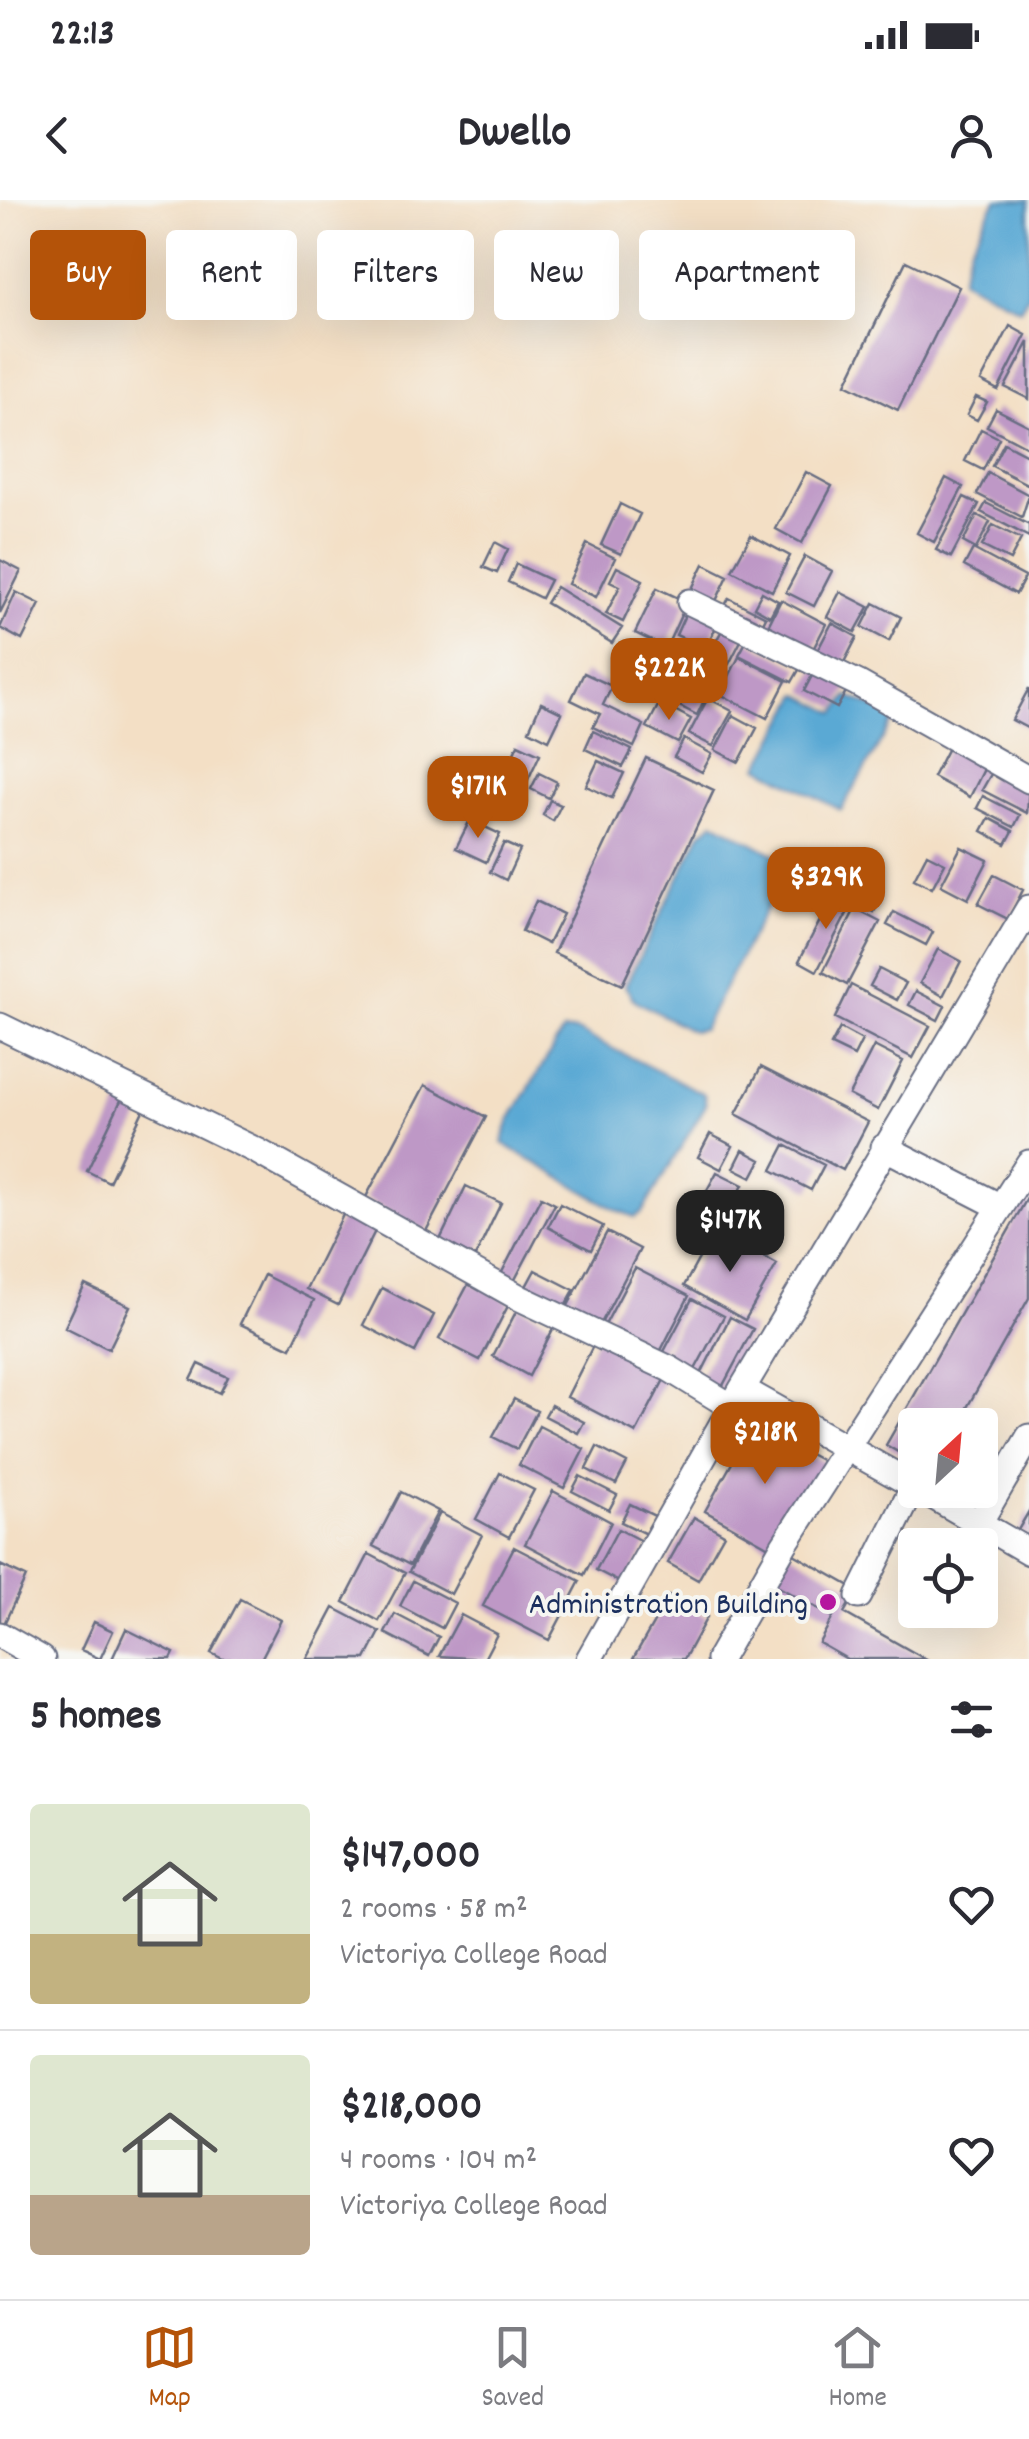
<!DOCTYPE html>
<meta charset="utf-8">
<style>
:root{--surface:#fff;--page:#f2f2f3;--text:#2b2b33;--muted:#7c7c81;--line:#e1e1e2;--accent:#b45309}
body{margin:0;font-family:Dekko,sans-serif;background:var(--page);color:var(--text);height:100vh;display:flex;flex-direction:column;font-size:38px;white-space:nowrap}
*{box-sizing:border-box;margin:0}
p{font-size:32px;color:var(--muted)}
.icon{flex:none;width:55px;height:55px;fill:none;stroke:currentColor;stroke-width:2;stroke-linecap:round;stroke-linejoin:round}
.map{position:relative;height:1459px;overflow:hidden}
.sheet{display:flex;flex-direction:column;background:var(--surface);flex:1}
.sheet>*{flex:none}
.hud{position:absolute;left:30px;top:30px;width:970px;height:90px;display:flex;gap:20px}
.needle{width:65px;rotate:26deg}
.buttons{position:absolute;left:898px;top:1208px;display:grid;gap:20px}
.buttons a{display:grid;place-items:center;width:100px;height:100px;border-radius:10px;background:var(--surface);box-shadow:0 10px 40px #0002;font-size:50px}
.price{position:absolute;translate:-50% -85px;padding:0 22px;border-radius:20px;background:var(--accent);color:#fff;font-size:32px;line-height:65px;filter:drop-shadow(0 2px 5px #0008)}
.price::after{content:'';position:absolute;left:50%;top:60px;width:30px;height:22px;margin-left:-15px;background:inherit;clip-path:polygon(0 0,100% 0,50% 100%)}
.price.selected{background:#222;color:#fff}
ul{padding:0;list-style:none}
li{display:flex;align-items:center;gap:30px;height:250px;padding:0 30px}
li+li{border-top:2px solid var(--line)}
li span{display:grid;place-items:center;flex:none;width:280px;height:200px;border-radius:10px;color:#555}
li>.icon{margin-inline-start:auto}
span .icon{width:120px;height:120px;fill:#fffc;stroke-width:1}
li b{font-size:42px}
h2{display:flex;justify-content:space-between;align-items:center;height:120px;padding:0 30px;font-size:42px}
.tag{padding:0 35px;border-radius:10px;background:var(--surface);box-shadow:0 10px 40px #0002;font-size:35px;line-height:90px}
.tag.selected{background:var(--accent);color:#fff}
.status{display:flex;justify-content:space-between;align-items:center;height:70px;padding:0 50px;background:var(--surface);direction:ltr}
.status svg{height:28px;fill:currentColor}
header{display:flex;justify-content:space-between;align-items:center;height:130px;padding:0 30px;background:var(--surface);font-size:45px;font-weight:700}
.dock{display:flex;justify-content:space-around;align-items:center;height:140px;border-top:2px solid var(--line);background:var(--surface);font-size:28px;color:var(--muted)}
.dock a{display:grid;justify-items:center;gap:5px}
.dock .selected{color:var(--accent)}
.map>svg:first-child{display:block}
</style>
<div class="status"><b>22:13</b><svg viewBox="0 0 49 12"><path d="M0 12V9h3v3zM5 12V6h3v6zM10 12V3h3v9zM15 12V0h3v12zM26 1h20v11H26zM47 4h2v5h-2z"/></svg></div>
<header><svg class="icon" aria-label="back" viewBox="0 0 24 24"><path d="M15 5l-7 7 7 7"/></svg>Dwello<svg class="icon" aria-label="person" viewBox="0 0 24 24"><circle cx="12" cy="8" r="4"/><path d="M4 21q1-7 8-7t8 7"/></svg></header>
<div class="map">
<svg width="1029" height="1459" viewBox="0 0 1029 1459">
<rect width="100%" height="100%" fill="#f6f6f2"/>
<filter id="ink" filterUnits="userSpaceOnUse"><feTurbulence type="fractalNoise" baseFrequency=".01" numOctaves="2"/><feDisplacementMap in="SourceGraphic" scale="20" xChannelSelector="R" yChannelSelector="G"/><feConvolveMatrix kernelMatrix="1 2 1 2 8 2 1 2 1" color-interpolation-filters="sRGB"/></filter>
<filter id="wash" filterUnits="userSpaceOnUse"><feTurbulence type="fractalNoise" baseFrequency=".0048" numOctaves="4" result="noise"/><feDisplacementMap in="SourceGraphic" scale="40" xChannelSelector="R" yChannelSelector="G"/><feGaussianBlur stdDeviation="2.25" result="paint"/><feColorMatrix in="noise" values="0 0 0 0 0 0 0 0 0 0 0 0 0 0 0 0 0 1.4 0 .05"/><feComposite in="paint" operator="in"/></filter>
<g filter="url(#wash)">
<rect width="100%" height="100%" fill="#f3dfc5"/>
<path fill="#5aa9d4" stroke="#3a6c99" stroke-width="2.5" d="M996,0H1029V94L1020,109L961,79L970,48Z
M799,494L836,513L848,496L891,514L893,521L841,610L759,567Z
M714,622L777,656L784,674L703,829L692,831L634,800L625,786L701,633Z
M563,831H577L704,894L706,905L643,1011L635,1017L616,1010L502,943L510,920Z"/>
<g id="blocks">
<path fill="#be98c6" d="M906,61L959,87L898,210L846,184Z
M1010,126L1026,135L998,190L981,181Z
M1029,142V199L1005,187Z
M976,197L987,202L977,220L967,215Z
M996,209L1029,226V248L987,226Z
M981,229L999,238L983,270L965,261Z
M1004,243L1029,256V285L992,266Z
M806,272L832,286L802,343L776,329Z
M988,273L1029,295L1022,317L977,294Z
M946,278L963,287L934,342L917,333Z
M964,297L979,304L951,357L936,350Z
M986,303L1029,325V337L981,312Z
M620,304L640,314L621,354L601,345Z
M977,315L990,322L976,349L963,342Z
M993,325L1021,339L1010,360L982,346Z
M751,335L790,356L772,391L732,370Z
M495,342L508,349L497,373L483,367Z
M587,344L615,358L596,397L568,384Z
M973,349L1025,377L1016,394L964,366Z
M805,356L832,371L814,406L786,392Z
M0,360L21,371L0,413Z
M516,364L550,380L541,398L508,382Z
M704,364L728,376L713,407L689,395Z
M617,367L643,380L623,422L606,414L620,386L610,381Z
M556,387L622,428L612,443L546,403Z
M657,388L687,402L666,448L635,433Z
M16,392L40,404L22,440L0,428Z
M762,392L778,401L770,416L754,407Z
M840,392L869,407L855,432L827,417Z
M729,398L766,417L757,435L720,415Z
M781,400L826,424L809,457L764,434Z
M874,403L901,417L889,441L862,427Z
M689,406L719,420L706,449L676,435Z
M726,423L745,433L729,464L709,454Z
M832,423L857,437L840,470L814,457Z
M747,440L800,468L792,482L739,455Z
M691,452L711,462L701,482L681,472Z
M623,457L643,467L635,482L615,472Z
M739,457L786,481L767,518L720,494Z
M715,463L725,469L714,491L703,485Z
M817,466L850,484L837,508L804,491Z
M584,473L612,486L603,505L644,525L634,547L593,527L600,514L571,500Z
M676,478L707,494L697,515L666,499Z
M1029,488V529L1012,520Z
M708,498L732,511L713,546L689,534Z
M660,502L691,519L678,543L647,527Z
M541,503L562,513L549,540L529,530Z
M733,515L757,528L739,562L715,550Z
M593,531L632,550L623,567L585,549Z
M684,539L712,554L702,572L674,557Z
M518,544L540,554L524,588L502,578Z
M949,546L986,565L970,597L933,577Z
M646,558L714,590L622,785L554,753Z
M598,561L624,573L612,598L586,586Z
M995,567L1029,585L1027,613L982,590Z
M539,573L557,582L549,598L531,589Z
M983,596L1020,615L1014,627L977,608Z
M550,600L561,605L553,621L543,615Z
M989,618L1013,631L1006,644L982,631Z
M470,620L500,634L486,662L456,648Z
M504,643L520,650L506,680L490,672Z
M961,647L988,660L968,699L941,685Z
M927,654L945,663L932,688L914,679Z
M994,675L1023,690L1008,719L978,704Z
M845,681L880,699L874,712L838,693Z
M834,694L852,704L817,771L799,761Z
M536,701L563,714L548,744L522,731Z
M855,709L880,722L847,785L823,772Z
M894,712L933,732L926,745L887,725Z
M938,749L961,761L943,796L920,783Z
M879,769L906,783L897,800L870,786Z
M851,785L930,826L913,858L835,818Z
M916,791L945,806L938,820L909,805Z
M840,828L862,840L854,856L831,845Z
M874,846L903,861L878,910L849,895Z
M761,867L868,922L843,970L736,914Z
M425,885L486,917L426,1031L365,999Z
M125,892L147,902L109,982L87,971Z
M710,934L733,946L721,969L698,957Z
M785,945L824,965L811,990L772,970Z
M743,950L761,960L752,977L734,968Z
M717,972L743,985L727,1017L700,1003Z
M466,986L501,1003L475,1057L440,1040Z
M1029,995V1098L957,1225H915V1262L886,1245Z
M541,997L555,1004L512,1085L499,1078Z
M560,1004L603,1026L591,1050L548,1027Z
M346,1009L378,1025L338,1105L306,1089Z
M715,1029L777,1064L745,1120L684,1086Z
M607,1032L640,1049L596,1133L563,1115Z
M635,1068L689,1096L659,1154L605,1125Z
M535,1070L574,1090L561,1114L522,1094Z
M264,1075L314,1100L291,1148L240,1124Z
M470,1081L510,1102L480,1160L439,1139Z
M85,1085L130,1106L109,1149L65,1127Z
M382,1088L434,1115L415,1152L363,1125Z
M692,1099L724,1116L692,1175L660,1159Z
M519,1106L555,1125L529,1176L493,1156Z
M730,1117L753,1129L720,1191L698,1180Z
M597,1138L667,1174L636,1233L567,1197Z
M199,1164L228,1177L220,1193L191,1180Z
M514,1199L537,1211L517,1249L493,1237Z
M551,1205L584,1222L578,1233L545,1216Z
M754,1224L826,1263L776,1351L705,1311Z
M539,1226L584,1249L564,1288L519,1265Z
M597,1247L627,1263L616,1284L586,1269Z
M980,1255L1000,1267L981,1301L962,1290H980Z
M500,1273L534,1290L509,1337L476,1319Z
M580,1276L617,1295L609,1310L572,1291Z
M553,1291L611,1322L584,1375L525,1344Z
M401,1292L438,1311L410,1365L373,1346Z
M630,1304L659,1318L650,1336L621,1322Z
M1029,1311V1336L1018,1330Z
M440,1313L482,1335L451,1394L409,1372Z
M694,1317L724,1334L698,1380L668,1363Z
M618,1329L647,1344L625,1385L596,1370Z
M514,1347L580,1381L549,1440L483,1406Z
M785,1349L857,1390L844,1413L925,1459H847L819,1443L833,1417L768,1381Z
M369,1354L405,1373L379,1421L344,1402Z
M0,1365L26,1377L3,1426L0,1425Z
M413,1381L455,1403L442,1428L400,1406Z
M669,1396L707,1417L684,1459H633Z
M240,1399L281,1420L261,1459H223L211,1453Z
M334,1408L380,1432L366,1459H307Z
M395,1414L439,1437L429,1456L385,1433Z
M461,1415L497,1434L484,1459L439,1456Z
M94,1422L113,1431L100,1459L81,1450Z
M126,1429L174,1453L171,1459H112Z"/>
</g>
</g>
<g filter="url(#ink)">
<use href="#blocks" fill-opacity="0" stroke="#676d82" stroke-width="2.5"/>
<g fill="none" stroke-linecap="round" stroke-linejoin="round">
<defs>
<path id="minor" d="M690,402L857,483L1029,580
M0,826L257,951L520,1098L670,1169L732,1207
M884,947L1001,1007
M742,1189L915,1286
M922,1290L1029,1352
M979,1323L1029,1237
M859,1396L914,1286
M0,1435L42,1459
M589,1459L742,1189L1029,708
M719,1459L784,1345L1029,963"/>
</defs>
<use href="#minor" stroke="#676d82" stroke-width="29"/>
<use href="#minor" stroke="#fff" stroke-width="25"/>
</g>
</g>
<circle fill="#b5179e" stroke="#f6f6f2" stroke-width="4" cx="828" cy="1402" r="10"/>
<g text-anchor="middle" stroke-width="8" stroke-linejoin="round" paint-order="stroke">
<g font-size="32" fill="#1b2f5e" stroke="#f6f6f2" text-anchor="end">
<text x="808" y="1413">Administration Building</text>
</g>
</g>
</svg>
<div class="buttons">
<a><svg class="needle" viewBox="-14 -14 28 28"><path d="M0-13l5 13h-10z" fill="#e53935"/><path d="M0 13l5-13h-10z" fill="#7c7c81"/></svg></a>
<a><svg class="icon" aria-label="locate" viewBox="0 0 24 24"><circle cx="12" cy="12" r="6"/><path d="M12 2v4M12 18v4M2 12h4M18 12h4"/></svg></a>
</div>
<b class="price" style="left:669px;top:523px">$222K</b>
<b class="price" style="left:478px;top:641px">$171K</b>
<b class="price" style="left:826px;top:732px">$329K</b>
<b class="price selected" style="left:730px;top:1075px">$147K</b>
<b class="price" style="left:765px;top:1287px">$218K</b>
<div class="hud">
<a class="tag selected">Buy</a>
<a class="tag">Rent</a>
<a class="tag">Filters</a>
<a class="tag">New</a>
<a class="tag">Apartment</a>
</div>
</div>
<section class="sheet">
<h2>5 homes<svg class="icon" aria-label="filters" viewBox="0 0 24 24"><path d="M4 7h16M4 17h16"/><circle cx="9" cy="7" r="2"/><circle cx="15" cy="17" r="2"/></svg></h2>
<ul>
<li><span style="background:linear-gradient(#dfe7d0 65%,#c2b280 0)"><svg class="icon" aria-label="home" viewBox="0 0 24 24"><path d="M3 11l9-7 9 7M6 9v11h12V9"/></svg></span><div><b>$147,000</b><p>2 rooms · 58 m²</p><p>Victoriya College Road</p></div><svg class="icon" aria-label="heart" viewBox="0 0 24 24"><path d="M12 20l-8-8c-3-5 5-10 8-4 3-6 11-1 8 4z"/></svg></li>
<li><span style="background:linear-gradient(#dfe7d0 70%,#b9a48a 0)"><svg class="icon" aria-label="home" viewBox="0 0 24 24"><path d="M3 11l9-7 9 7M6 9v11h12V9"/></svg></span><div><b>$218,000</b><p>4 rooms · 104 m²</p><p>Victoriya College Road</p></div><svg class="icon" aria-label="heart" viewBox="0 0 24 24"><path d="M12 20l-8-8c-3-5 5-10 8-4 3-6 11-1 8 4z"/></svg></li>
</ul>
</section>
<nav class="dock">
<a class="selected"><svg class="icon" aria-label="map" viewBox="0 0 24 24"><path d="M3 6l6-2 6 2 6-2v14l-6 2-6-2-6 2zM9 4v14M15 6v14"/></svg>Map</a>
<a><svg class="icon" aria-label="saved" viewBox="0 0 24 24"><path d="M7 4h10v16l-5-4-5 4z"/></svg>Saved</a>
<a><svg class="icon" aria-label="home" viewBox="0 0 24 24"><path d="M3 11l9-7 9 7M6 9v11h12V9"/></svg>Home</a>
</nav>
